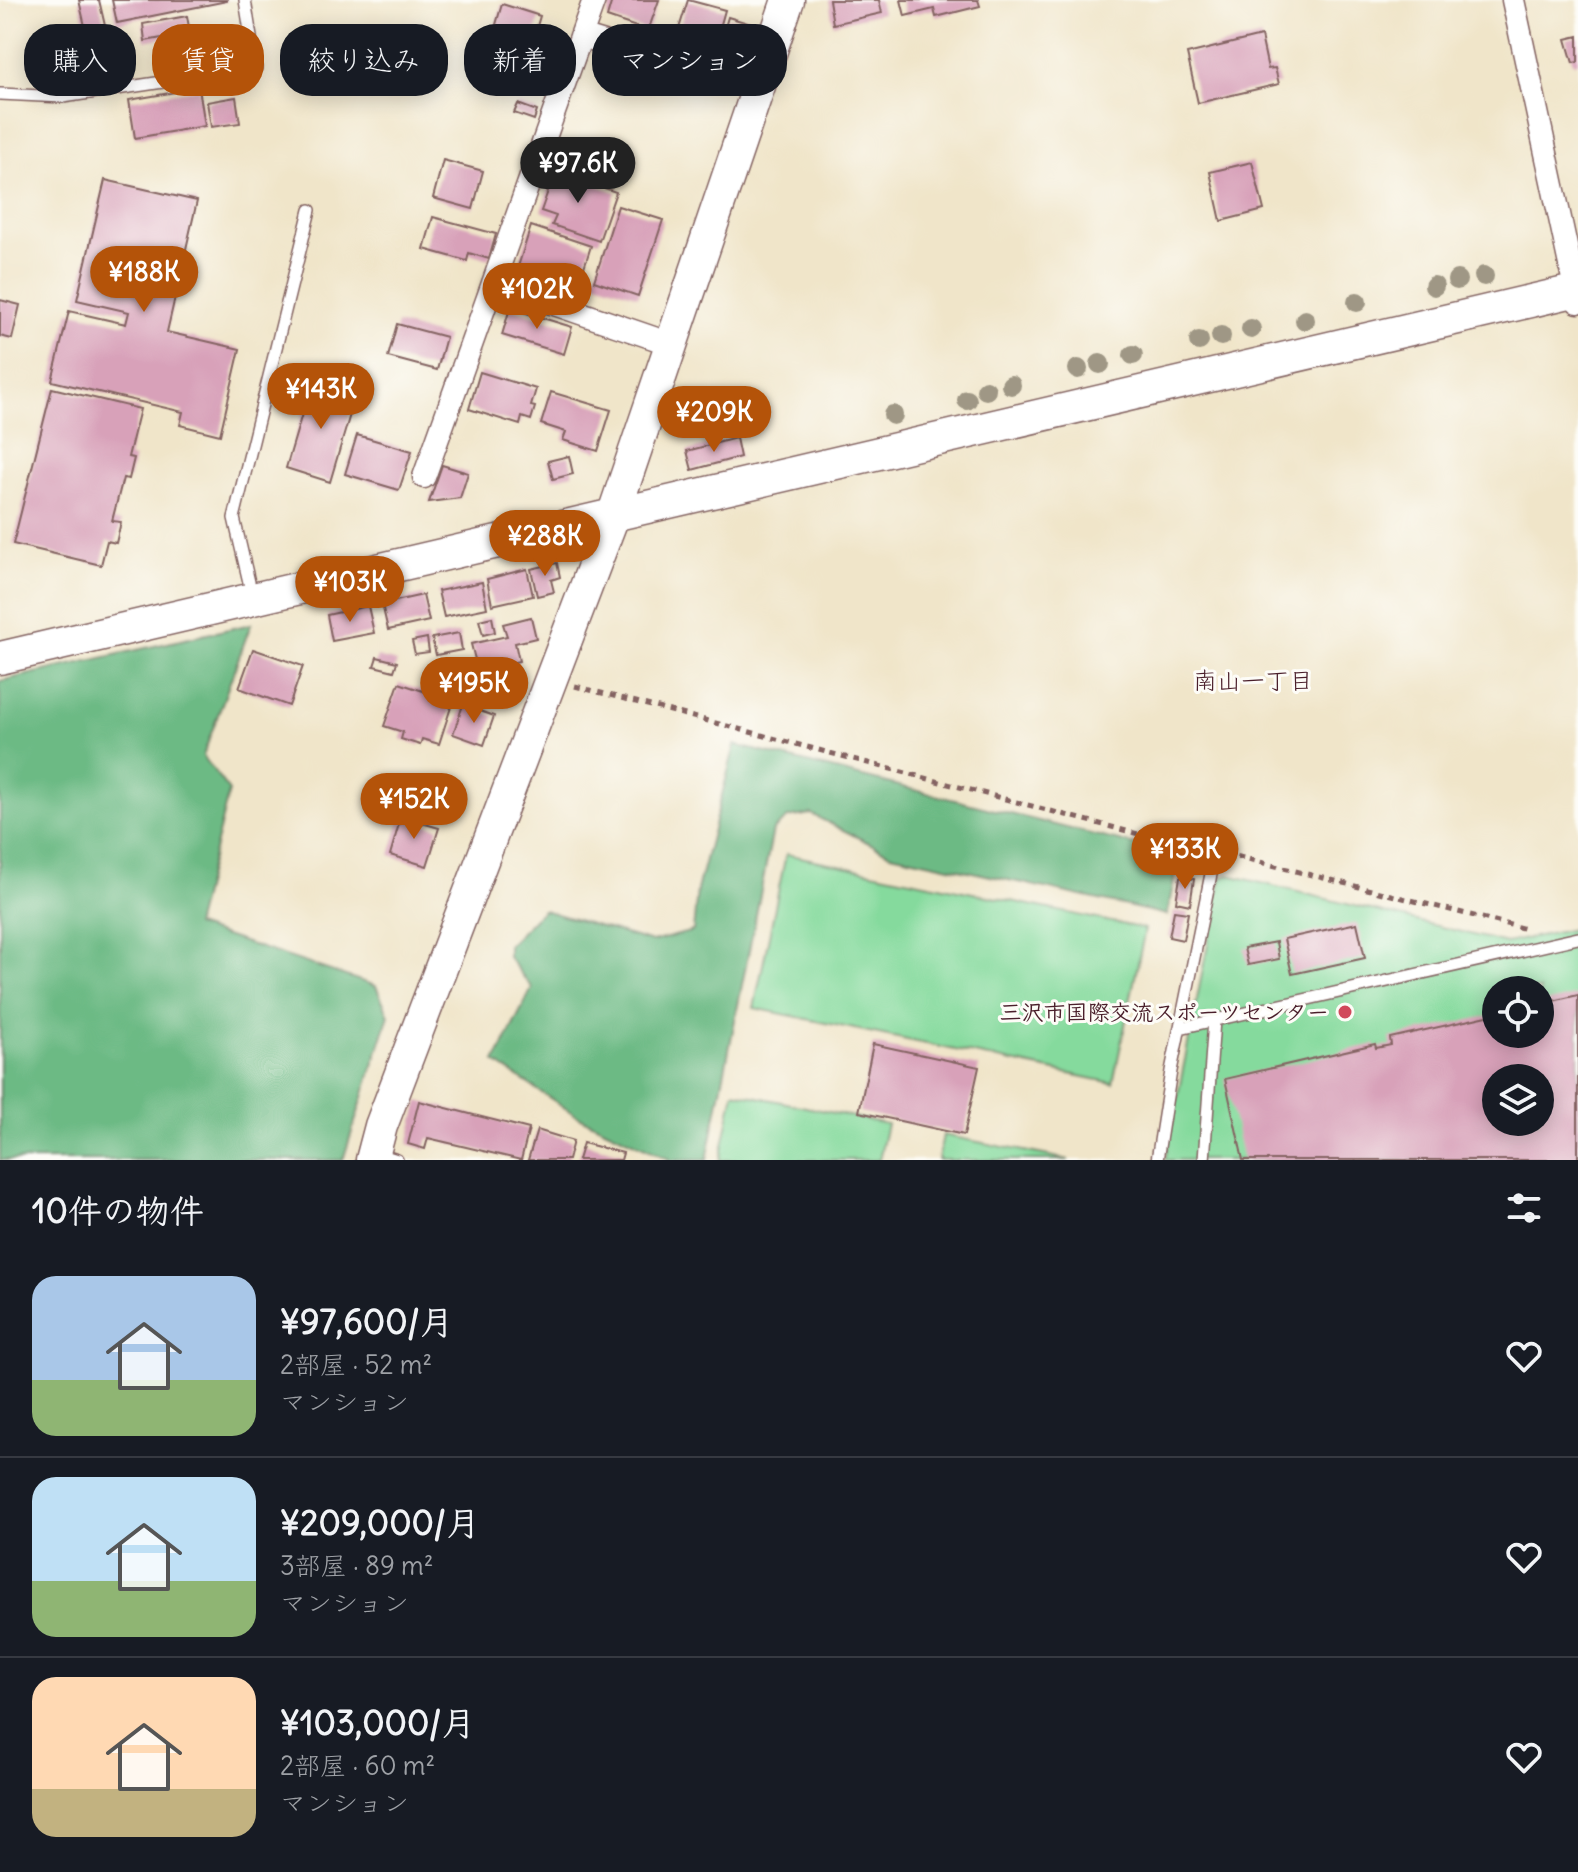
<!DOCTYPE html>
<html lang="ja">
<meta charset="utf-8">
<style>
:root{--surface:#171b24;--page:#20242c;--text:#f1f3f6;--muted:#9ea1a6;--line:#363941;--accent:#b45309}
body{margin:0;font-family:Delius,"Klee One",sans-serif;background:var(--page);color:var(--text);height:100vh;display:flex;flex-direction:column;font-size:30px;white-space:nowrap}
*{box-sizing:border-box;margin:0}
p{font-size:26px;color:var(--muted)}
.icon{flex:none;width:44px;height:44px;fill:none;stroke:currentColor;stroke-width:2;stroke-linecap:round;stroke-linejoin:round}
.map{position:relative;height:1160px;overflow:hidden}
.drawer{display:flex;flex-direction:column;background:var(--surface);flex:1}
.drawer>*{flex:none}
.hud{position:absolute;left:24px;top:24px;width:800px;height:72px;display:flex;gap:16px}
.fabs{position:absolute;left:1482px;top:976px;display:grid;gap:16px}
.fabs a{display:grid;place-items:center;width:72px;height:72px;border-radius:50%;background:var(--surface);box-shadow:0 4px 20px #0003;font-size:40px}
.price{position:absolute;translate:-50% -68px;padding:0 18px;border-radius:28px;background:var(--accent);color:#fff;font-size:26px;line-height:52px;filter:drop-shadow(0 2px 4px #0008)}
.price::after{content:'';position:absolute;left:50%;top:48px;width:24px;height:18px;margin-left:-12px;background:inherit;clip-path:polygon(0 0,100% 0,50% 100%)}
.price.selected{background:#222;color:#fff}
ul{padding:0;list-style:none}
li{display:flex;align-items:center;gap:24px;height:200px;padding:0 32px}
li+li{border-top:2px solid var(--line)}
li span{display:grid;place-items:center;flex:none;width:224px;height:160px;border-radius:24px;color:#555}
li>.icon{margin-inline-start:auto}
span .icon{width:96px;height:96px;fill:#fffc;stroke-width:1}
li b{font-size:34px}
h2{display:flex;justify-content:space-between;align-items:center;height:96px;padding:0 32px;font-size:34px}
.pill{padding:0 28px;border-radius:32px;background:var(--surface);box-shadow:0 4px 20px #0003;font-size:28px;line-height:72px}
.pill.selected{background:var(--accent);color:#fff}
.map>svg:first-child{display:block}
</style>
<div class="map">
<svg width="1578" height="1160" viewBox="0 0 1578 1160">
<rect width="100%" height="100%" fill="#fdfcf7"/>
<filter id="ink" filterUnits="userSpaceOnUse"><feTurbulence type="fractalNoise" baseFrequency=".0125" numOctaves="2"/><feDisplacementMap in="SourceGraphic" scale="16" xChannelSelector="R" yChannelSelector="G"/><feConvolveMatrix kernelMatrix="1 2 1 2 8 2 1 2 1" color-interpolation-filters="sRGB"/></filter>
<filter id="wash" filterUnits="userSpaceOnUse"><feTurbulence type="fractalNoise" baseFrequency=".006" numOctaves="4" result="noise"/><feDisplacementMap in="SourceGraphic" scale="32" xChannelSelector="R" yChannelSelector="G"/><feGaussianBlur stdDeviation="1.8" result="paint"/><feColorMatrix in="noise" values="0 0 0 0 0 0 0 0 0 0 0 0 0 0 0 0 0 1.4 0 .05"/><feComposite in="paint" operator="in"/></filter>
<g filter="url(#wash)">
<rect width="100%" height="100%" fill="#f0e5c9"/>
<path fill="#85da9d" stroke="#687c64" stroke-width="2" fill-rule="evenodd" d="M786,854L1145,929L1113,1083L754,1008Z
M1229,875L1506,943L1578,928V1160H1165L1221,878ZM1496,990H1540V1034H1496ZM1496,1078H1540V1122H1496Z
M734,1092L887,1124L879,1160H720Z
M943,1135L1069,1160H938Z"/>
<path fill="#6cba84" stroke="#5b6c58" stroke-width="2" d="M251,624L203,756L229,791L195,926L376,986L389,1015L343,1160H0V681Z
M735,745L1179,856L1167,915L891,854L811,814L788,818L773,830L707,1160H671L579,1117L495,1062L532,988L508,957V945L543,910L652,942L693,931L697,890Z"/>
<g id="blocks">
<path fill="#d8a1b9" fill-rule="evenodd" d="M79,0H99L106,30L109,29L115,52L92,57Z
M112,0H227V1L117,23Z
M612,0H659L648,31L607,17Z
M688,0L725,10L714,49L676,38Z
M829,0H879L882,13L833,24Z
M901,0H978L980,6L936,17L934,9L905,16Z
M502,4L540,16L529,53L505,46L504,49L490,45Z
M187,16L190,33L145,41L143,24Z
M728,17L751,24L741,57L718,51Z
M1261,36L1268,69L1275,68L1279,84L1198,103L1187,54Z
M1578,36V62L1573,63L1566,39Z
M539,46L557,52L553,65L534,60Z
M484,54L521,65L513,94L475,83Z
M199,88L205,126L135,138L129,100Z
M236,97L240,123L211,127L207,102Z
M518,104L537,111L534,120L514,113Z
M443,160L483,171L473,209L433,198Z
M1252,162L1264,210L1221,221L1210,172Z
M555,171L616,192L599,241L552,225L556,216L541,211Z
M105,180L197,201L167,332L240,349L220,435L180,425L183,412L52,381L69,311L126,324L129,312L77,300Z
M618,206L663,220L638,296L594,281Z
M433,217L496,234L489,259L469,253L467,261L424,249Z
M531,226L591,246L576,292L516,273Z
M0,300L20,305L12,339L0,336Z
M510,308L572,327L564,354L502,335Z
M397,324L446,337L437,370L388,357Z
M480,372L536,389L531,406L535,407L531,420L522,417L520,425L469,409Z
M312,380L356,394L330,482L286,468Z
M52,388L140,409L128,457L134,458L129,479L123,478L112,521L121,522L116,543L107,541L101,565L13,544Z
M551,392L611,410L598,451L563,440L566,432L541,424Z
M357,435L412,451L399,490L345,474Z
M736,438L740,457L692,470L687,451Z
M569,456L573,474L553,479L548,461Z
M442,465L468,473L460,498L429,502Z
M557,563L560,577L551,580L554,592L537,596L531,569Z
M527,569L533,596L492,605L487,579Z
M482,582L487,608L444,617L438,591Z
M423,595L429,621L388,630L382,604Z
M368,606L374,633L332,641L327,615Z
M492,617L495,632L483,635L479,620Z
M531,617L536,638L515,643L519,661L478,671L471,644L507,636L503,624Z
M459,633L462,650L436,655L432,638Z
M427,638L429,652L415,654L412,641Z
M253,649L303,666L289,706L239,688Z
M377,657L397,662L394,671L374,666Z
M399,683L453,701L439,744L422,739L420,745L401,739L403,732L384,726Z
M463,705L494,716L484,745L453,734Z
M401,817L439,828L427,866L390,855Z
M1180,877L1194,879L1190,905L1176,902Z
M1174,911L1188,913L1183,940L1169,937Z
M1357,923L1365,958L1292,974L1284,939Z
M1276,942L1279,959L1248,965L1244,948Z
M1578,995V1160H1243L1225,1079L1375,1044L1376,1048L1391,1045L1390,1038L1496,1014V1034H1540V1004ZM1496,1078H1540V1122H1496Z
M873,1044L979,1067L964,1135L859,1112Z
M419,1101L529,1129L521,1160L428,1138L425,1149L408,1144Z
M537,1130L573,1141L568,1160H528Z
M583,1143L623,1153L621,1160H578Z"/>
</g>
</g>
<g filter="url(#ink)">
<use href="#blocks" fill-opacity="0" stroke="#846462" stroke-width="2"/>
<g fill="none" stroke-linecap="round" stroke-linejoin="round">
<defs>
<path id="lane" d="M0,94L63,97L256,68L245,0
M252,595L234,518L310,210
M1180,1028L1578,938
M378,1154L397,1160
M1157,1160L1171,1071L1211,874
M1204,1160L1214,1020"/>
<path id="street" d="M1513,0L1578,302
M581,36L758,89
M493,283L671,344
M424,477L594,0"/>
<path id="secondary" d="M0,658L1578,290
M372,1160L381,1126L613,516L788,0"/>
</defs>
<use href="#lane" stroke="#846462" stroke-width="14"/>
<use href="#street" stroke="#846462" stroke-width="25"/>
<use href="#secondary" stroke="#846462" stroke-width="35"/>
<path stroke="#846462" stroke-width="5" stroke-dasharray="6 6" stroke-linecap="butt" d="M575,686L1184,846L1216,851L1526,929"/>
<use href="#lane" stroke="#fff" stroke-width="11"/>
<use href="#street" stroke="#fff" stroke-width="22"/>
<use href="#secondary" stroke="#fff" stroke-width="32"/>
</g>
<g fill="#9f9785">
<circle cx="1484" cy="276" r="10"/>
<circle cx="1457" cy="280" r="10"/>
<circle cx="1434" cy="286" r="10"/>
<circle cx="1357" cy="302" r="10"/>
<circle cx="1305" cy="320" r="10"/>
<circle cx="1251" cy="329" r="10"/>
<circle cx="1221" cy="336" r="10"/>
<circle cx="1199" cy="341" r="10"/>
<circle cx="1133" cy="355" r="10"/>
<circle cx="1100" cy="364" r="10"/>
<circle cx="1078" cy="369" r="10"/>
<circle cx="1011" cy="385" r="10"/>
<circle cx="986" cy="390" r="10"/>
<circle cx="967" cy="400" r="10"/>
<circle cx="893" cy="415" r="10"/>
</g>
</g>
<circle fill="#d1495b" stroke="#fdfcf7" stroke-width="3" cx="1345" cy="1012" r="8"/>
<g text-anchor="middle" stroke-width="6" stroke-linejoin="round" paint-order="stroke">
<g font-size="22" font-weight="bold" fill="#4a1f2b" stroke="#fdfcf7" text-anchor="end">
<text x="1329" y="1020">三沢市国際交流スポーツセンター</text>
</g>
<g font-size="24" fill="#4a1f2b" stroke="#fdfcf7">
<text x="1253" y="689">南山一丁目</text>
</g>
</g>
</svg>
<div class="fabs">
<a><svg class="icon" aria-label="locate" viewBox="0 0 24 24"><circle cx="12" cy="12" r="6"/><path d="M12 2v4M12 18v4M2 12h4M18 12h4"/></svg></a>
<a><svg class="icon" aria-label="layers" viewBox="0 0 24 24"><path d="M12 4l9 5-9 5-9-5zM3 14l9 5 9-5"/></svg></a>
</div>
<b class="price selected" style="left:578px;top:205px">¥97.6K</b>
<b class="price" style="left:144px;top:314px">¥188K</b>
<b class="price" style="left:537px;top:331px">¥102K</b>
<b class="price" style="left:321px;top:431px">¥143K</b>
<b class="price" style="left:714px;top:454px">¥209K</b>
<b class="price" style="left:545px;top:578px">¥288K</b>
<b class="price" style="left:350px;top:624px">¥103K</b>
<b class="price" style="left:474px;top:725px">¥195K</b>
<b class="price" style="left:414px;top:841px">¥152K</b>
<b class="price" style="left:1185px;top:891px">¥133K</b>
<div class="hud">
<a class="pill">購入</a>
<a class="pill selected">賃貸</a>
<a class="pill">絞り込み</a>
<a class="pill">新着</a>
<a class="pill">マンション</a>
</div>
</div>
<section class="drawer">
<h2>10件の物件<svg class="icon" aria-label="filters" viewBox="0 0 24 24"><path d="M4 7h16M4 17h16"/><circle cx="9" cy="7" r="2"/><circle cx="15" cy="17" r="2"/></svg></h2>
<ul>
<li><span style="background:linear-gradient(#a9c7e8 65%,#8fb573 0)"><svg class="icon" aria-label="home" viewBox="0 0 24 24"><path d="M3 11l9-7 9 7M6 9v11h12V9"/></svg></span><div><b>¥97,600/月</b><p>2部屋 · 52 m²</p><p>マンション</p></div><svg class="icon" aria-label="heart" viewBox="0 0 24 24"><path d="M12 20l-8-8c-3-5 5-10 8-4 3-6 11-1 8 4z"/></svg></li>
<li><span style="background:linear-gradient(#bfe0f5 65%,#8fb573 0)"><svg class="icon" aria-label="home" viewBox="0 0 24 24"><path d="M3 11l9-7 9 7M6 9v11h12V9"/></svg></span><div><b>¥209,000/月</b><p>3部屋 · 89 m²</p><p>マンション</p></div><svg class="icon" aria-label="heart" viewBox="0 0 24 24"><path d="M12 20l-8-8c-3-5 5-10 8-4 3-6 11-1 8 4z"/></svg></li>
<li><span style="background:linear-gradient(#ffd9b3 70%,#c2b280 0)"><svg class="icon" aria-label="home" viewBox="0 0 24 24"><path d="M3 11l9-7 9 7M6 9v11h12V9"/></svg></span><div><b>¥103,000/月</b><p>2部屋 · 60 m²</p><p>マンション</p></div><svg class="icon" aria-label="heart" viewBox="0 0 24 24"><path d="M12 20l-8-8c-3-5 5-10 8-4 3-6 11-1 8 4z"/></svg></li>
</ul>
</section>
